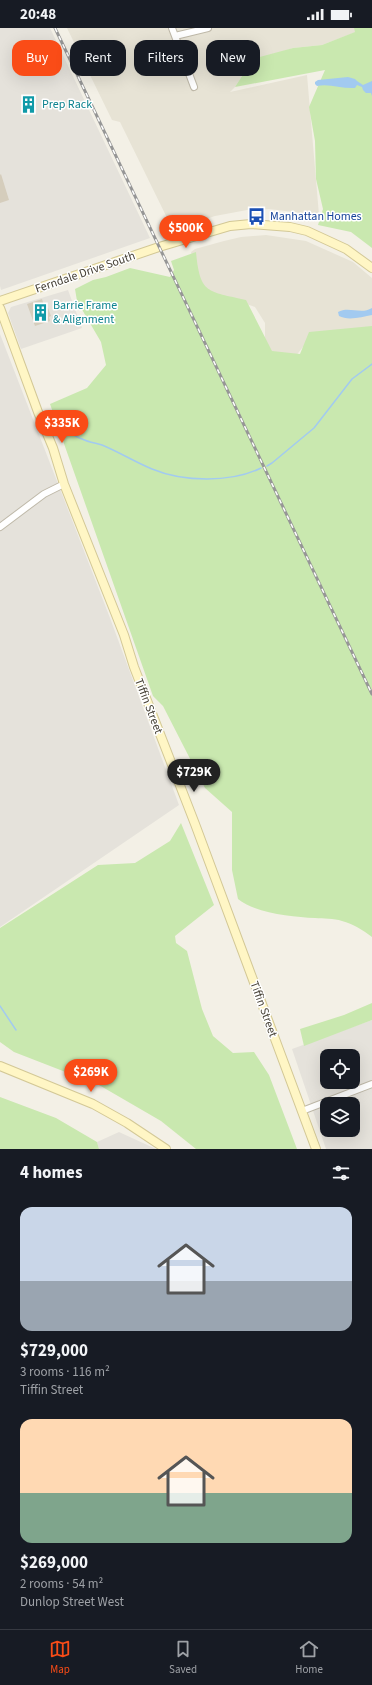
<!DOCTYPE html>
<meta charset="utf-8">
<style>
:root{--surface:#171b24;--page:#242831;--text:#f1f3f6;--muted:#9ea1a6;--line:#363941;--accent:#fa4c17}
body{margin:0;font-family:"Source Sans 3",sans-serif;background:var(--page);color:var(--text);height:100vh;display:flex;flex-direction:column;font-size:15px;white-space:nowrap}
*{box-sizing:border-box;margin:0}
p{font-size:13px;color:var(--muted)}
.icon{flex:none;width:22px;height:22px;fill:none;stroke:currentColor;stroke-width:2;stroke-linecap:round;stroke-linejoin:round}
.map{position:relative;height:1121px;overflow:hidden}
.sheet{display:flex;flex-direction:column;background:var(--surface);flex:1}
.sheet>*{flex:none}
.guide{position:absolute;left:12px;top:12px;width:348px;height:36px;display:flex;gap:8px}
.buttons{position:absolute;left:320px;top:1021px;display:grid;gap:8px}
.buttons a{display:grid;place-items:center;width:40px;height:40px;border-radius:8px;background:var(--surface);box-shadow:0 4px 16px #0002;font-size:20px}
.price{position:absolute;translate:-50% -34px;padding:0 9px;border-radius:14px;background:var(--accent);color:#fff;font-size:13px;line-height:26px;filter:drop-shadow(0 1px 2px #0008)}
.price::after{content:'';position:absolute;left:50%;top:24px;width:12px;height:9px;margin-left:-6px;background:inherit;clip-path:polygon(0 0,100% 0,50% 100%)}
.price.on{background:#222;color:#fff}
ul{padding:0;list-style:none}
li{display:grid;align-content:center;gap:8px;height:212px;padding:0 20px}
li span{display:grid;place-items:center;height:124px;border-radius:12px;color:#555}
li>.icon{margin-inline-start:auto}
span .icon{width:72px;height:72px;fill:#fffc;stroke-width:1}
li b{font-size:17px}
h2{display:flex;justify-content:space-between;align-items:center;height:48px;padding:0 20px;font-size:17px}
.pill{padding:0 14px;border-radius:12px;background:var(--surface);box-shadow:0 4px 16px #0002;font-size:14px;line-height:36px}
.pill.on{background:var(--accent);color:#fff}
.status{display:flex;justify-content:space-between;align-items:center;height:28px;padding:0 20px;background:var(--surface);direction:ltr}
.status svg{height:11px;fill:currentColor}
.menu{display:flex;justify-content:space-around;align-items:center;height:56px;border-top:1px solid var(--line);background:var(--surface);font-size:11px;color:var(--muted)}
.menu a{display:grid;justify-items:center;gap:2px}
.menu .on{color:var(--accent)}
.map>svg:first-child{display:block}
</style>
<div class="status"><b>20:48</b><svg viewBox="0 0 49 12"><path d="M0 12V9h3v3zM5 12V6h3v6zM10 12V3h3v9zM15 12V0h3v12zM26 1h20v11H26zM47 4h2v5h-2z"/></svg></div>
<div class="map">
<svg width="372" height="1121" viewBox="0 0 372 1121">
<rect width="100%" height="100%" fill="#f3f0e6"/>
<path fill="#e7e3d5" d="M67,0H354L356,4L322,17L293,20L251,34L235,59L230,64L307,47L319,187L269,181L247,182L215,188L173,202L120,94L112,92Z
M266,207L306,213L353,234L372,250V300L310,310L295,329L265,322V295L255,279L203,261L196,246L191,224L195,221L224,213L241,209Z"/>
<path fill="#e5e2db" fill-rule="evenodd" d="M0,0H50L150,210L1,262L0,258Z
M68,262L82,300L21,321L8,285L11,279Z
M0,306L110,590L179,777L0,899Z
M372,992V1121H326L292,1021ZM327,1028H353V1054H327ZM327,1076H353V1102H327Z
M119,1104L156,1121H99L97,1114Z"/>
<path fill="#c9e8af" d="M354,0H372V220L351,204L318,197L323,181L316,151L315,113L309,79L325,42L235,59L251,34L256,30L293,20L322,17L355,4Z
M196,224C200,266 207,263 246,272L272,323L300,326L309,304L372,298V909C363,902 353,896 342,893C334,890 323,891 315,890C292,889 255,885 238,871L232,842V784L205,760L163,678L153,668L50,376L87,360L106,337L101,314L77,273L75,261L93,252L106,249L130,240L170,249L174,242L171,233Z
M181,795L214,877L175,908L176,915L187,923L202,981L213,1008L233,1025L254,1024L269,1047L297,1121H196L161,1093L99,1057L14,1024L0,1014V900L98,837L135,835L170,813Z
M372,975V992L304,1018L300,1001L344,987Z
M0,1069L56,1090L97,1114L99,1121H0Z"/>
<path fill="#a2caf0" d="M348,49L355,51L357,53L363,57L372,53V68L371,65H366L363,62L362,59L357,57L355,60C342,61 329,55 317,58L315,56V54L318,52Z
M372,280V287C362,289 348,293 339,288L338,284C349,278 361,287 372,280Z"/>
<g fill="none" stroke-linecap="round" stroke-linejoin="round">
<path stroke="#a2caf0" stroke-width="1.5" d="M49,395C64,398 69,406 82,411C88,414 95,415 102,417C119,424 135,434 152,441C183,454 231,455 261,440
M267,438L272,435L314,400L352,351L372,336
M0,978L16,1002"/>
</g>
<path fill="#d5cdbc" d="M31,69L35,81L26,84L22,72Z
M1,146L9,172L0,175V147Z
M42,271L45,281L48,280L51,288L49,289L50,293L35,298L27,276Z"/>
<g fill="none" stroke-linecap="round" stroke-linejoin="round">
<defs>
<path id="street" d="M172,0L194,59
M175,8L208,0
M0,499L44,466L64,456
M302,1083L372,1056"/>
<path id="secondary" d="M0,273L159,219L230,198L251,196L290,199L307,203L346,221L372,240
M0,280L38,384L53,420L64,456L124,607L134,639L195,796L316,1121
M0,1038L93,1076L127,1095L166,1121"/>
</defs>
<use href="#street" stroke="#bfb9a9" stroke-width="8"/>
<use href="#secondary" stroke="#d3c896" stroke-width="10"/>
<use href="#street" stroke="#fff" stroke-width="6"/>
<use href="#secondary" stroke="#fff6c5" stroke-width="8"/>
<defs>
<path id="rail" d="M55,0L372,666"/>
</defs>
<use href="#rail" stroke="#969696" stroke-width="3"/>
<use href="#rail" stroke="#fff" stroke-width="1.5" stroke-dasharray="4.5" stroke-linecap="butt"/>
</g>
<defs>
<symbol id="building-bare" viewBox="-9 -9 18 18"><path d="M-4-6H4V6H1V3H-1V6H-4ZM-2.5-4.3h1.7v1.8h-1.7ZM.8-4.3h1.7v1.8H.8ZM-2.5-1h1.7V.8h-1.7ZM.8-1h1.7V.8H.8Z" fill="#0f9aa8" stroke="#fff" stroke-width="2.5" paint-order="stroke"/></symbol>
<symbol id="bus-bare" viewBox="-9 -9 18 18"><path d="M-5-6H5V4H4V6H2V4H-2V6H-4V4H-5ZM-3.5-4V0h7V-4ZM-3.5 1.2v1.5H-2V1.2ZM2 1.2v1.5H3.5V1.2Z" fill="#1a4fb4" stroke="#fff" stroke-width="2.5" paint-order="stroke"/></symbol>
</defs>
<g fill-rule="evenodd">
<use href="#building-bare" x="16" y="64" width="25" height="25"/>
<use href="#bus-bare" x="244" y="176" width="25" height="25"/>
<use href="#building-bare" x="28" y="272" width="25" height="25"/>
</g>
<g text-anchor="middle" stroke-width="3" stroke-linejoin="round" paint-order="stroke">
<g font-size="12" fill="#0d838f" stroke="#fff" text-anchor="start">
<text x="42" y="80">Prep Rack</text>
<text x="53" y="281">Barrie Frame<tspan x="53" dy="14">&amp; Alignment</tspan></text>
</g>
<g font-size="12" fill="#164399" stroke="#fff" text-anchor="start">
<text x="270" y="192">Manhattan Homes</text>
</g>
<g font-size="12" fill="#464136" stroke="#fff">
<text transform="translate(85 244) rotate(-19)" y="4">Ferndale Drive South</text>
<text transform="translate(149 678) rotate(69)" y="4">Tiffin Street</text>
<text transform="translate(264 981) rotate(70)" y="4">Tiffin Street</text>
</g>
</g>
</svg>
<div class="buttons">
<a><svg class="icon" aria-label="locate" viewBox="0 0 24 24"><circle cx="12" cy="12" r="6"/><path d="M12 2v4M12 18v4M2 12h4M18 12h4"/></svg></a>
<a><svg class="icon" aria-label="layers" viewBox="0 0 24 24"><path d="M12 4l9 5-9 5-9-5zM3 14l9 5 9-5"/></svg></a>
</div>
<b class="price" style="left:186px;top:221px">$500K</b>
<b class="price" style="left:62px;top:416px">$335K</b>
<b class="price on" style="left:194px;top:765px">$729K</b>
<b class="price" style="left:91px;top:1065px">$269K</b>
<div class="guide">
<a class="pill on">Buy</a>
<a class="pill">Rent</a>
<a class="pill">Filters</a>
<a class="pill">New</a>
</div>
</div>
<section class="sheet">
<h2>4 homes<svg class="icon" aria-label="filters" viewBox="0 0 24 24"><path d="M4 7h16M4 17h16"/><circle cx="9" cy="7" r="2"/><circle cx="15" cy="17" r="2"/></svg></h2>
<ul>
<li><span style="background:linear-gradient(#c9d6e8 60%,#9aa5b1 0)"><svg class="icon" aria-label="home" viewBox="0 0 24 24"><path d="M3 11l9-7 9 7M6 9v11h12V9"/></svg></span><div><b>$729,000</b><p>3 rooms · 116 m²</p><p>Tiffin Street</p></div></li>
<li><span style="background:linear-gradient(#ffd9b3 60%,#7fa58c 0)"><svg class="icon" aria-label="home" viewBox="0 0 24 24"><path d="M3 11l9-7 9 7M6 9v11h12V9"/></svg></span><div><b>$269,000</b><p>2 rooms · 54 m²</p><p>Dunlop Street West</p></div></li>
</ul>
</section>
<nav class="menu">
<a class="on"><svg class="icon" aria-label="map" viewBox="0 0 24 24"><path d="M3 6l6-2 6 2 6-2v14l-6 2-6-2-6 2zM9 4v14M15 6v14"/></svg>Map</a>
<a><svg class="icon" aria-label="saved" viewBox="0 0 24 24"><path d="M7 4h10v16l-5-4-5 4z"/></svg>Saved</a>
<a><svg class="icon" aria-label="home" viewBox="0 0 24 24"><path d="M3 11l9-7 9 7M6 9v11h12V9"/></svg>Home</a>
</nav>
